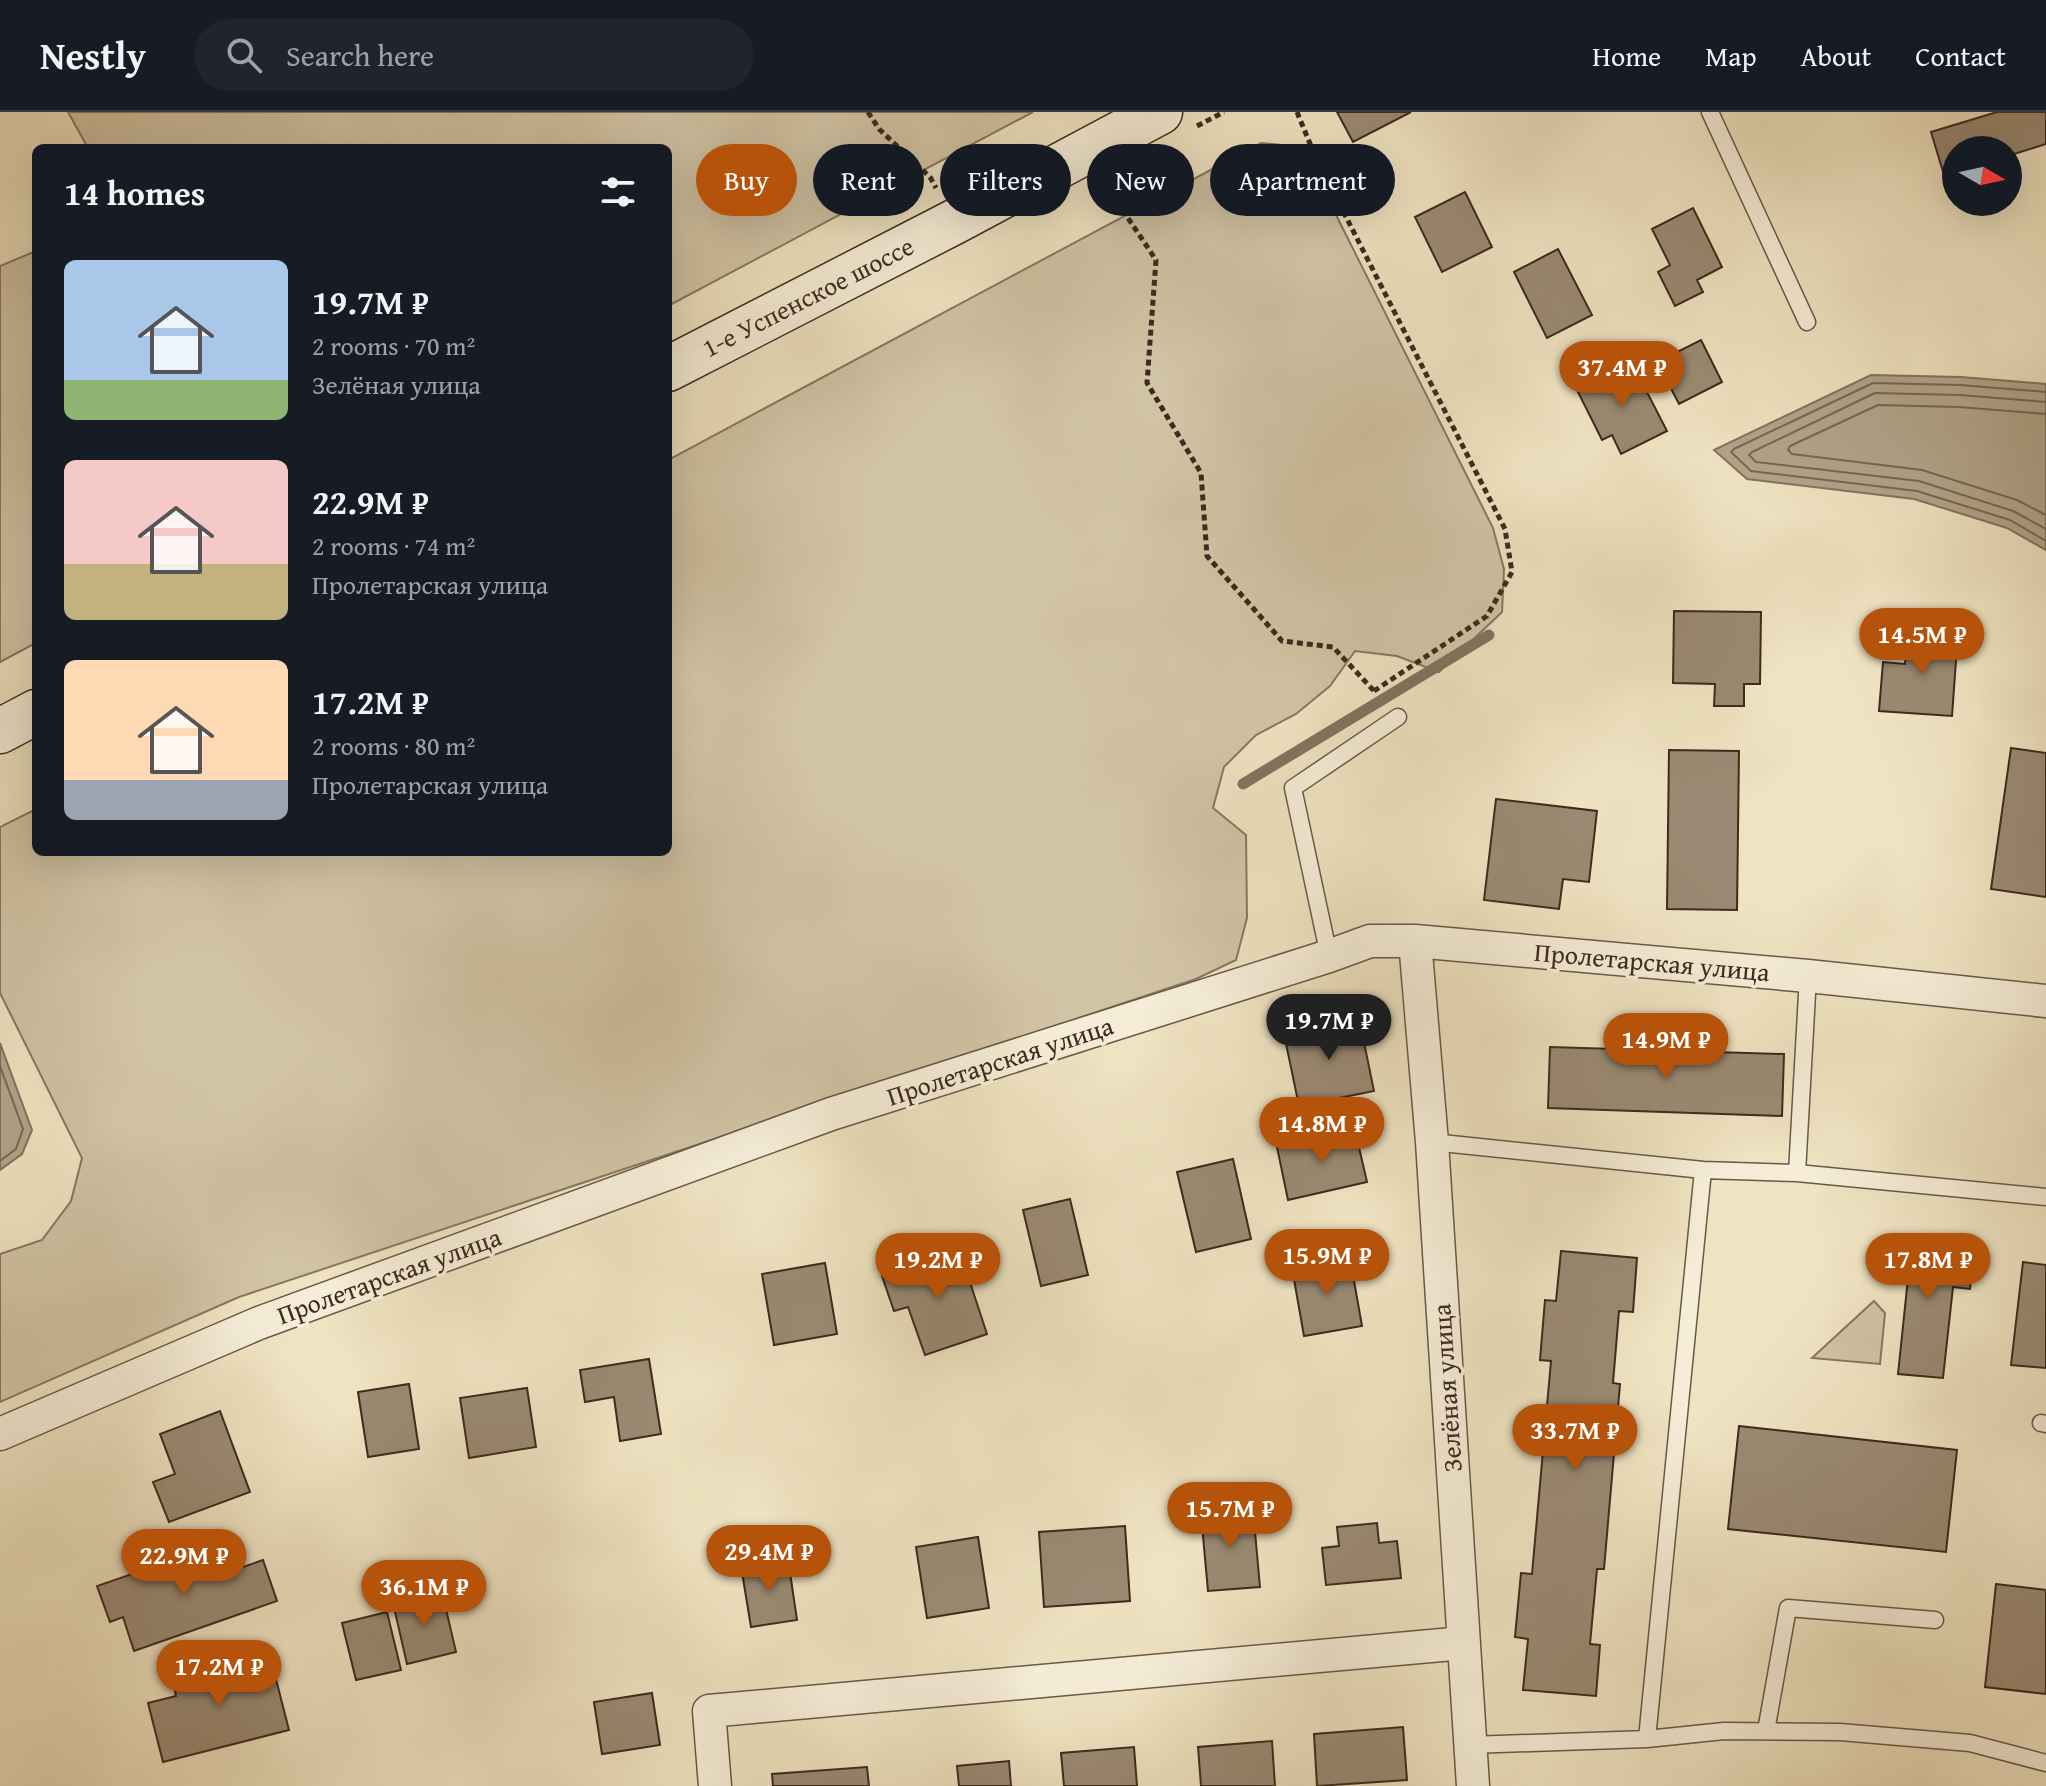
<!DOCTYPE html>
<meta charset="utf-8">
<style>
:root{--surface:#171b24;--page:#20242c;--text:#f1f3f6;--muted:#9ea1a6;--line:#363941;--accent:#b45309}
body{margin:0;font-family:"Gentium Book Plus",serif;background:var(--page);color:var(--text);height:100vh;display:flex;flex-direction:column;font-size:30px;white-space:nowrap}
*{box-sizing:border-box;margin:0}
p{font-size:26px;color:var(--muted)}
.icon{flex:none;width:44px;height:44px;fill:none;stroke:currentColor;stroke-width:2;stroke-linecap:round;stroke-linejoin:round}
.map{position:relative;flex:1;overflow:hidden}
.details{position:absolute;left:32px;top:32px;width:640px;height:712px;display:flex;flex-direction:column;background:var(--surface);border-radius:12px;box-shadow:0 8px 32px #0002}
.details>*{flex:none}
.top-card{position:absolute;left:696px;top:32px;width:760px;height:72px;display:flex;gap:16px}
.needle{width:52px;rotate:99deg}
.buttons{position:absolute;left:1942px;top:24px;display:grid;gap:16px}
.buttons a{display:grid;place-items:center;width:80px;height:80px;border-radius:50%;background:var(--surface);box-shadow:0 8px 32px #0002;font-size:40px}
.price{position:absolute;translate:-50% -68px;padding:0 18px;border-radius:28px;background:var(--accent);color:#fff;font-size:26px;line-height:52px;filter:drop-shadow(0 2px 4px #0008)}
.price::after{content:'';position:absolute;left:50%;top:48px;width:24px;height:18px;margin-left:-12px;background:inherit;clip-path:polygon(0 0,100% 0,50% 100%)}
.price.selected{background:#222;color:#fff}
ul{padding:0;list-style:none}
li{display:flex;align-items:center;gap:24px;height:200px;padding:0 32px}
li span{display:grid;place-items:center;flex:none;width:224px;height:160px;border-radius:12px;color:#555}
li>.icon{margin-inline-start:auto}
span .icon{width:96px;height:96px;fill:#fffc;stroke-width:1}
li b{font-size:34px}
h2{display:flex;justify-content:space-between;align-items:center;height:96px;padding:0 32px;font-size:34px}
.pill{padding:0 28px;border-radius:36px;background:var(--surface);box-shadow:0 8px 32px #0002;font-size:28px;line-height:72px}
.pill.selected{background:var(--accent);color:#fff}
header{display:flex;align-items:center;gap:48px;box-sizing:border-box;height:112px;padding:0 40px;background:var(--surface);border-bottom:2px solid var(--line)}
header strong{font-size:38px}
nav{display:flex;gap:44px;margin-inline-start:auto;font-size:28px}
.search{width:560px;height:72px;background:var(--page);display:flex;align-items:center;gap:20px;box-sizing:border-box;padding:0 28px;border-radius:44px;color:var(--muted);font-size:30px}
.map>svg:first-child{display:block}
</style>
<header>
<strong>Nestly</strong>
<div class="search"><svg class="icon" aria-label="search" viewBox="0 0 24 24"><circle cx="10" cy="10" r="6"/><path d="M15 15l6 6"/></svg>Search here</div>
<nav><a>Home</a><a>Map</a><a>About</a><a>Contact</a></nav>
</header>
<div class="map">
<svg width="2046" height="1674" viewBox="0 0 2046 1674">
<rect width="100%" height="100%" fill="#efe3c1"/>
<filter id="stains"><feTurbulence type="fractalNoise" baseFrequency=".0025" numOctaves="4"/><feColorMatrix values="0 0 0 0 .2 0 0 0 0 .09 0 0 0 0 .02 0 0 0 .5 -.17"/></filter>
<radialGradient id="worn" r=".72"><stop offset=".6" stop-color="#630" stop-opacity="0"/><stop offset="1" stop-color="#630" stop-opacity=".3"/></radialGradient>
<path fill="#d1c4a5" stroke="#877762" stroke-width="2" d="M68,0H1033L668,194V36H88Z
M1261,31L1302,35L1493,416L1504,457L1502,500L1439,560L1397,544L1355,539L1330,574L1296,602L1256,623L1224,655L1213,696L1246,723L1247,806L1236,848L1196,867L239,1185L0,1290V1142L42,1128L71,1089L82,1046L0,881V715L36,697V740H668V348Z
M36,139V531L0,550V154Z
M1874,1189L1885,1201L1880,1252L1812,1246Z"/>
<path fill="#b2a48a" stroke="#83735f" stroke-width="2" d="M1871,263L1961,265L2046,272V438L2007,416L1914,387L1747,367L1714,338Z
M0,931L32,1018L22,1042L0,1058Z"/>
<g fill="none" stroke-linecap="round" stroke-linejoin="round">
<path stroke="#786754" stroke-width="2" d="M2046,280L1960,273L1873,271L1734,337L1731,340L1751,359L1917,379L2010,408L2046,429
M2046,290L1960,283L1875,281L1752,340L1749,343L1756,350L1919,369L2013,399L2046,417
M2046,302L1959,295L1878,293L1790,334L1788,338L1792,342L1922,358L2017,388L2046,403
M0,954L23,1017L16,1037L0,1049"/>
<path stroke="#83735f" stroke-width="11" d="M1243,672L1489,523"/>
</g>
<path fill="#9a8a73" stroke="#3d2a1f" stroke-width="2" d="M1337,0H1411L1353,30Z
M1997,0H2046V32L2008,44V38H1956V60L1944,63L1931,20Z
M1465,80L1492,135L1442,160L1415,105Z
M1693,96L1722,155L1697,168L1703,180L1675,194L1658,160L1670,153L1652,117Z
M1558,137L1592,203L1547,226L1514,160Z
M1701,228L1722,270L1679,292L1657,250Z
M1632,251L1667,319L1621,342L1612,323L1602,328L1577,278Z
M1674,499L1761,500L1760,572H1744V594H1714L1715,572L1673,571Z
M1908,517L1958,521L1952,604L1879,599L1883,550L1905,552Z
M2011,636L2046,641V785L1991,777Z
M1669,638L1739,639L1737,798L1667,797Z
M1496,687L1597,699L1589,770L1563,767L1559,797L1484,788Z
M1359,906L1374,979L1299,994L1284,922Z
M1550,935L1784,942L1782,1004L1548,996Z
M1355,1018L1367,1070L1288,1088L1277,1035Z
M1233,1047L1251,1127L1196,1140L1177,1060Z
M1070,1087L1088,1163L1041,1174L1023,1098Z
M1888,1128L1974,1137L1970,1177L1953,1175L1943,1266L1898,1262L1908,1166L1885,1163Z
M959,1137L987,1222L925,1243L908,1195L894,1199L882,1164Z
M1561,1139L1637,1146L1633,1200L1619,1199L1613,1271L1620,1272L1604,1457H1597L1590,1532L1600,1533L1596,1584L1523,1578L1528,1527L1515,1525L1521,1461L1532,1462L1551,1249L1540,1248L1545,1188L1556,1189Z
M1350,1146L1362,1214L1304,1224L1292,1156Z
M2023,1150L2046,1153V1256L2011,1253Z
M825,1151L837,1222L774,1233L762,1162Z
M649,1247L661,1322L620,1329L614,1285L585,1290L580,1258Z
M409,1272L419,1337L368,1345L358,1280Z
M527,1276L536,1335L469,1346L460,1286Z
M220,1299L250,1380L169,1410L153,1370L175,1362L160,1322Z
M1739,1314L1957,1338L1946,1440L1728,1417Z
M1253,1398L1260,1475L1208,1479L1201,1402Z
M1377,1411L1379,1431L1397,1429L1401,1466L1326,1473L1322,1436L1339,1434L1337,1415Z
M1125,1414L1130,1489L1044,1495L1039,1420Z
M978,1425L989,1496L927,1506L916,1435Z
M213,1434L223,1462L263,1448L277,1489L134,1539L123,1505L110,1510L97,1474Z
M788,1447L797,1508L751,1515L741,1454Z
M1996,1472L2046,1478V1582L1985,1575Z
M442,1480L456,1540L407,1552L393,1491Z
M387,1500L401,1558L356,1568L342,1511Z
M269,1540L289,1618L163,1650L148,1591L176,1584L172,1565Z
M652,1581L660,1633L602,1642L594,1590Z
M1403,1615L1407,1668L1317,1674L1314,1622Z
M1272,1629L1275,1674H1201L1198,1635Z
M1134,1635L1137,1674H1064L1061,1641Z
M1009,1649L1011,1674H959L957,1654Z
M867,1655L869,1674H773L772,1662Z"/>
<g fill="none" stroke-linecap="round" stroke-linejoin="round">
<defs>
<path id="service" d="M1710,0L1807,210
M1329,844L1293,676L1398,605
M1432,1030L1703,1058L1647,1627
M1703,1058L1797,1061L2046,1085
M1797,1061L1808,864
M2041,1311L2046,1312
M1766,1619L1788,1496L1935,1508
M1470,1633L1647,1627L1724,1619L1840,1620L1970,1631L2046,1651"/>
<path id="minor" d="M1415,829L1432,1030L1473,1674
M0,1322L259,1211L831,1002L1329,844L1370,829H1415L1808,864L2046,889
M715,1674L709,1599L1464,1531"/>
<path id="secondary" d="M668,257L956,109L1160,0
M0,619L36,600"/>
</defs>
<use href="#service" stroke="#6a5848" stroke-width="19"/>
<use href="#minor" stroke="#6a5848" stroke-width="35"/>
<use href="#secondary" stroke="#3d2a1f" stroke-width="47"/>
<path stroke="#3d2a1f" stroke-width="5" stroke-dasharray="6 4" stroke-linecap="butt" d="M868,0L879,17L930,65L936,76
M1297,0L1315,44L1505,417L1512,460L1487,504L1374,579
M1197,14L1224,0
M1106,73L1156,148L1147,271L1201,361L1207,444L1282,529L1333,535L1376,581"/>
<use href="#service" stroke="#f5edd7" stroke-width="16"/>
<use href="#minor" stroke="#f5edd7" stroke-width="32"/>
<use href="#secondary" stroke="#f5edd7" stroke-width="44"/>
</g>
<g text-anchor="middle" stroke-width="7" stroke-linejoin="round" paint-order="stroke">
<g font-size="26" fill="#3d2a1f" stroke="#f5edd7">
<text transform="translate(808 185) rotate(-27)" y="9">1-е Успенское шоссе</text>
<text transform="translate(1652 850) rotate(5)" y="9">Пролетарская улица</text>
<text transform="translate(1000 949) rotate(-18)" y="9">Пролетарская улица</text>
<text transform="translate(389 1164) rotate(-20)" y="9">Пролетарская улица</text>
<text transform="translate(1447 1276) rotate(-94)" y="9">Зелёная улица</text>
</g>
</g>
<rect width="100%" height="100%" filter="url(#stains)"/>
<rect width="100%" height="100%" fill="url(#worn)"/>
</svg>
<div class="buttons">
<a><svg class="needle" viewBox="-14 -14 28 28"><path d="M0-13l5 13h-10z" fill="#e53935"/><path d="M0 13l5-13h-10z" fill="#9ea1a6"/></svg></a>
</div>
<b class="price" style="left:1622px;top:297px">37.4M ₽</b>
<b class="price" style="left:1922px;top:564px">14.5M ₽</b>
<b class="price selected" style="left:1329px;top:950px">19.7M ₽</b>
<b class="price" style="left:1666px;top:969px">14.9M ₽</b>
<b class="price" style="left:1322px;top:1053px">14.8M ₽</b>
<b class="price" style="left:1327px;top:1185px">15.9M ₽</b>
<b class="price" style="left:938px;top:1189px">19.2M ₽</b>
<b class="price" style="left:1928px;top:1189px">17.8M ₽</b>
<b class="price" style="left:1575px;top:1360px">33.7M ₽</b>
<b class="price" style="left:1230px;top:1438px">15.7M ₽</b>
<b class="price" style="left:769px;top:1481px">29.4M ₽</b>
<b class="price" style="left:184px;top:1485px">22.9M ₽</b>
<b class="price" style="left:424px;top:1516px">36.1M ₽</b>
<b class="price" style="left:219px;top:1596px">17.2M ₽</b>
<div class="top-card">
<a class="pill selected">Buy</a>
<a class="pill">Rent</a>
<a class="pill">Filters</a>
<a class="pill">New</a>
<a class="pill">Apartment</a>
</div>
<section class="details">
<h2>14 homes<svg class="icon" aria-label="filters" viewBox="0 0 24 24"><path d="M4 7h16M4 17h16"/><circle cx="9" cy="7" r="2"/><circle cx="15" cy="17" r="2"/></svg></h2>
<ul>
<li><span style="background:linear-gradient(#a9c7e8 75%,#8fb573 0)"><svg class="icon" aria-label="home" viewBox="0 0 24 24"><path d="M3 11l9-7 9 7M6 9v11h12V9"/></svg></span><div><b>19.7M ₽</b><p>2 rooms · 70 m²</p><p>Зелёная улица</p></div></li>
<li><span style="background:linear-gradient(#f6c9c9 65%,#c2b280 0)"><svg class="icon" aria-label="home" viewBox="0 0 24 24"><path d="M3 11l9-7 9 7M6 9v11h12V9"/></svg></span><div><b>22.9M ₽</b><p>2 rooms · 74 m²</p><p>Пролетарская улица</p></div></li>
<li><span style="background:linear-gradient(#ffd9b3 75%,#9aa5b1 0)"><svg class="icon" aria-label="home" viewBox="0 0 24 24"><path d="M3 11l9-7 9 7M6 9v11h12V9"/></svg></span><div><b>17.2M ₽</b><p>2 rooms · 80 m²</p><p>Пролетарская улица</p></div></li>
</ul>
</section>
</div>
